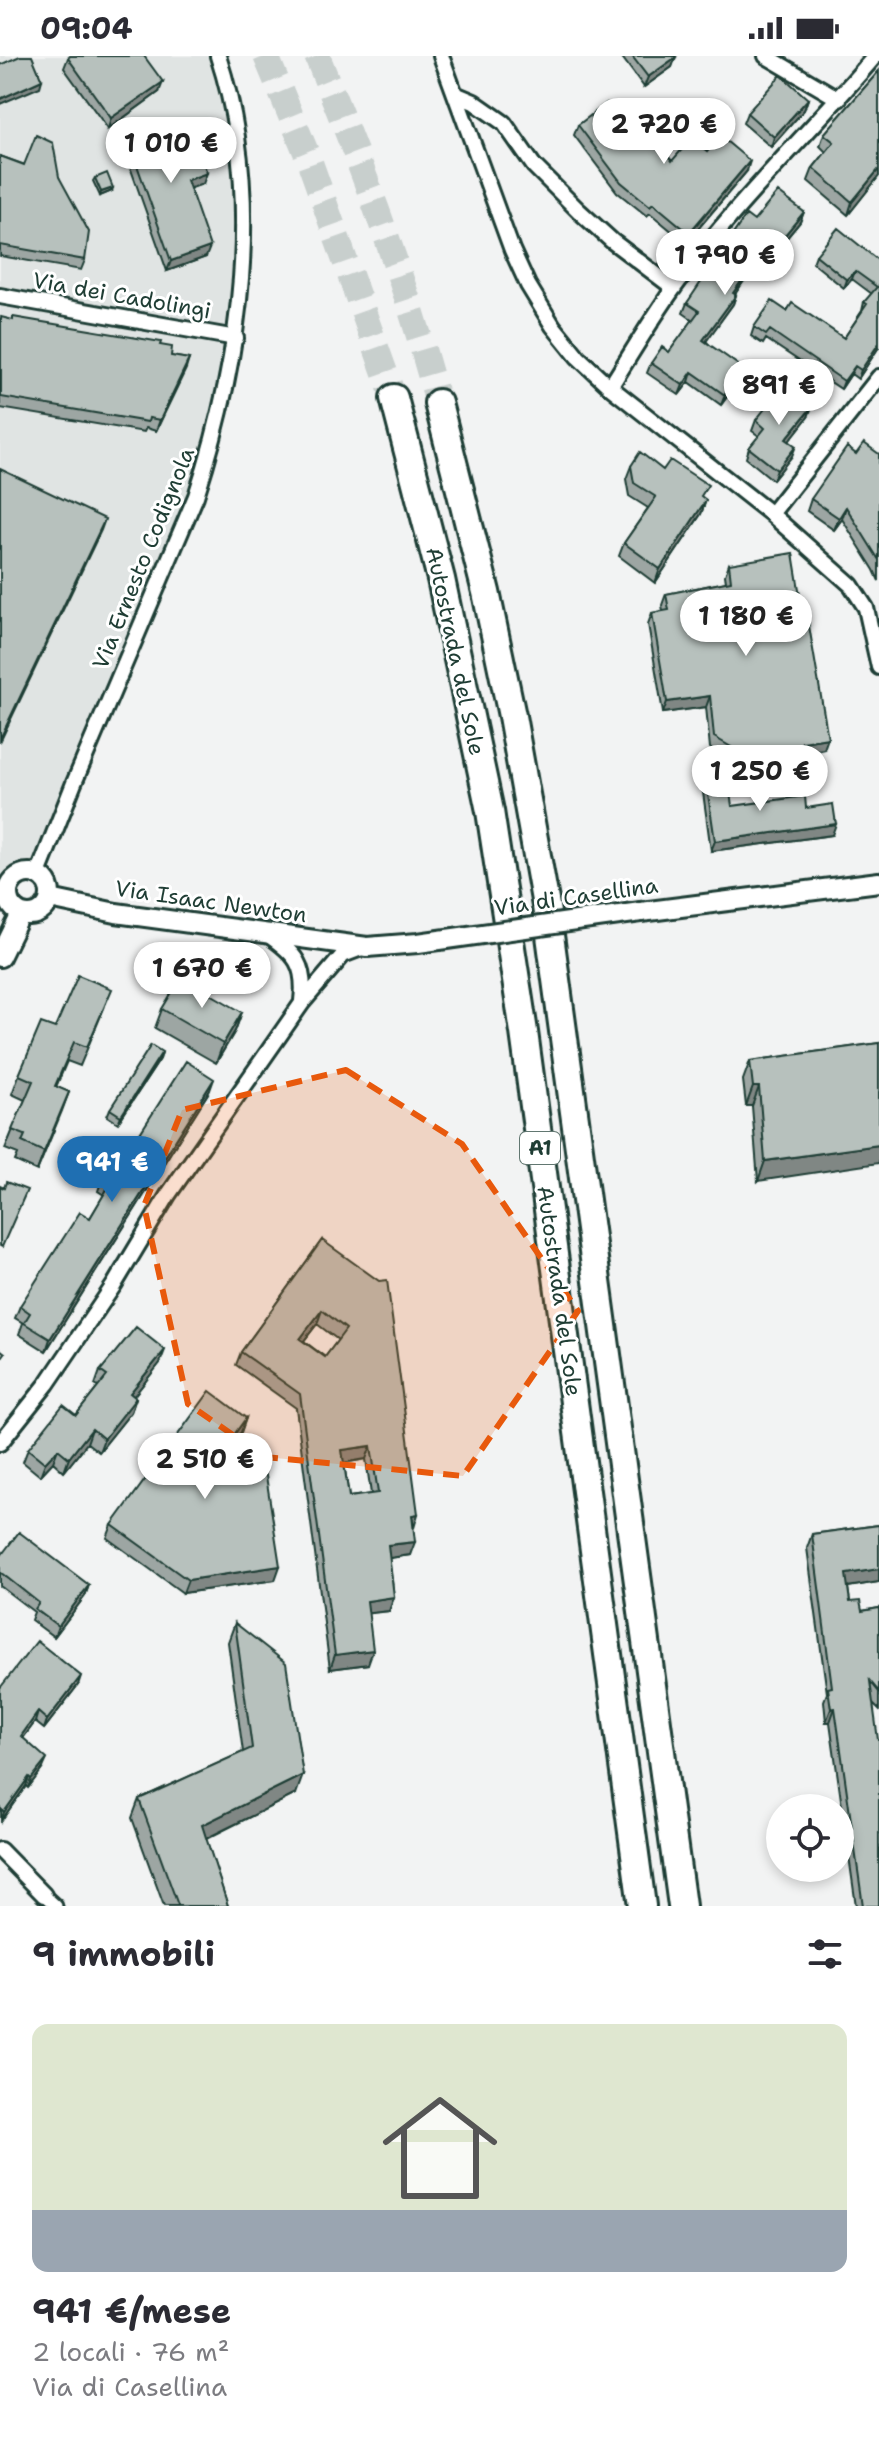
<!DOCTYPE html>
<html lang="it">
<meta charset="utf-8">
<style>
:root{--surface:#fff;--page:#f7f7f7;--text:#2b2b33;--muted:#7c7c81;--accent:#1f6fb2}
body{margin:0;font-family:"Shantell Sans",sans-serif;background:var(--page);color:var(--text);height:100vh;display:flex;flex-direction:column;font-size:30px;white-space:nowrap}
*{box-sizing:border-box;margin:0}
p{font-size:26px;color:var(--muted)}
.icon{flex:none;width:44px;height:44px;fill:none;stroke:currentColor;stroke-width:2;stroke-linecap:round;stroke-linejoin:round}
.map{position:relative;height:1850px;overflow:hidden}
.panel{display:flex;flex-direction:column;background:var(--surface);flex:1}
.panel>*{flex:none}
.fabs{position:absolute;left:766px;top:1738px;display:grid;gap:16px}
.fabs a{display:grid;place-items:center;width:88px;height:88px;border-radius:50%;background:var(--surface);box-shadow:0 4px 12px #0003;font-size:40px}
.price{position:absolute;translate:-50% -68px;padding:0 18px;border-radius:28px;background:#fff;color:#222;font-size:26px;line-height:52px;filter:drop-shadow(0 2px 4px #0008)}
.price::after{content:'';position:absolute;left:50%;top:48px;width:24px;height:18px;margin-left:-12px;background:inherit;clip-path:polygon(0 0,100% 0,50% 100%)}
.price.on{background:var(--accent);color:#fff}
ul{padding:0;list-style:none}
li{display:grid;align-content:center;gap:16px;height:424px;padding:0 32px}
li span{display:grid;place-items:center;height:248px;border-radius:16px;color:#555}
li>.icon{margin-inline-start:auto}
span .icon{width:144px;height:144px;fill:#fffc;stroke-width:1}
li b{font-size:34px}
h2{display:flex;justify-content:space-between;align-items:center;height:96px;padding:0 32px;font-size:34px}
.status{display:flex;justify-content:space-between;align-items:center;height:56px;padding:0 40px;background:var(--surface);direction:ltr}
.status svg{height:22px;fill:currentColor}
.map>svg:first-child{display:block}
</style>
<div class="status"><b>09:04</b><svg viewBox="0 0 49 12"><path d="M0 12V9h3v3zM5 12V6h3v6zM10 12V3h3v9zM15 12V0h3v12zM26 1h20v11H26zM47 4h2v5h-2z"/></svg></div>
<div class="map">
<svg width="879" height="1850" viewBox="0 0 879 1850">
<rect width="100%" height="100%" fill="#f2f3f3"/>
<filter id="ink" filterUnits="userSpaceOnUse"><feTurbulence type="fractalNoise" baseFrequency=".0125" numOctaves="2"/><feDisplacementMap in="SourceGraphic" scale="16" xChannelSelector="R" yChannelSelector="G"/><feConvolveMatrix kernelMatrix="1 2 1 2 8 2 1 2 1" color-interpolation-filters="sRGB"/></filter>
<g filter="url(#ink)">
<path fill="#e0e4e3" d="M0,0H218L230,44L241,219L196,440L38,818L20,819L9,832L0,830Z"/>
<g fill="none" stroke-linecap="round" stroke-linejoin="round">
<path stroke="#c8cfcd" stroke-width="26" stroke-dasharray="26 13" stroke-linecap="butt" d="M266,0L308,101L394,342
M317,0C363,113 407,229 438,347"/>
<defs>
<path id="pedestrian" d="M44,1839L56,1850"/>
<path id="minor" d="M441,0L512,194L528,229L553,270L578,301L610,331L771,458L851,529L866,552L879,611
M766,0L839,43
M455,38L474,46L504,67L534,110L579,155L612,185L674,232
M0,240L236,282
M610,331C631,298 651,264 673,233C733,149 809,78 875,0
M771,458L879,321
M38,818L74,727L196,440C241,302 264,140 218,0
M267,878C296,898 306,909 302,945
M0,1387L47,1328L114,1229L168,1139L302,947L343,899L364,891
M0,1794L44,1839"/>
<path id="tertiary" d="M8 838a21 21 0 1 1 42 0a21 21 0 1 1-42 0Z
M50,843L116,857L367,891
M641,856L879,826
M0,901L21,858"/>
<path id="motorway" d="M394,342L441,523L490,755L524,976L642,1850
M438,347L486,536L512,660L546,850L682,1850"/>
</defs>
<use href="#pedestrian" stroke="#1f3d34" stroke-width="17"/>
<use href="#minor" stroke="#1f3d34" stroke-width="20"/>
<use href="#tertiary" stroke="#1f3d34" stroke-width="24"/>
<use href="#motorway" stroke="#1f3d34" stroke-width="32"/>
<use href="#pedestrian" stroke="#fff" stroke-width="11"/>
<use href="#minor" stroke="#fff" stroke-width="14"/>
<use href="#tertiary" stroke="#fff" stroke-width="18"/>
<use href="#motorway" stroke="#fff" stroke-width="26"/>
<defs>
<path id="tertiary-bridge" d="M367,891L418,887L641,856"/>
</defs>
<use href="#tertiary-bridge" stroke="#1f3d34" stroke-width="24" stroke-linecap="butt"/>
<use href="#tertiary-bridge" stroke="#fff" stroke-width="18"/>
</g>
<path fill="#9da6a3" stroke="#1f3d34" stroke-width="2" fill-rule="evenodd" d="M621,0H675L672,11L644,31Z
M68,2L159,36L108,73L64,12Z
M879,15V120L848,159L808,125L813,112L826,96L820,90L824,78Z
M808,43L804,54L771,91L743,67L747,57Z
M620,65L672,105L707,96L747,115L686,187L650,157L647,160L617,136L574,79L578,69Z
M126,78L169,80L203,128L189,132L206,201L167,215L122,88Z
M0,100L59,121L85,204L81,214L0,200Z
M95,122L112,135L100,140L93,125Z
M804,156L800,166L776,195L772,192L753,220L750,216L735,238L736,239L733,248L706,285L740,323L721,349L689,326L679,339L647,317L651,307L669,296L693,264L683,257L687,247L754,165Z
M816,199L879,205V291L858,323L851,318L841,333L766,283L763,288L751,280L754,271L787,255L844,282L862,255L864,246L872,238L852,223L844,232L813,207Z
M0,263L160,289L171,300L189,303L156,375L146,372L144,376L0,352Z
M808,361L789,385L792,400L773,424L746,402L749,392L759,380L752,375L756,364Z
M856,398H879V525L874,514L842,463L834,474L807,455L811,443Z
M631,410L706,444L701,458L655,527L619,500L624,487L648,452L629,440L626,423Z
M729,508L824,693L804,696L801,710L753,717L710,692L706,651L663,657L648,568L652,557L663,555L662,549L666,538L726,526L725,519Z
M705,718L732,750L806,752L832,779L711,795L702,729Z
M104,952L80,1010L67,1005L56,1031L69,1036L37,1115L15,1105L18,1098L5,1093L25,1044L12,1038L19,1019L55,972Z
M162,953L242,956L235,975L216,1007L155,972Z
M879,987L758,1125L752,1050H746L743,1024L750,1005Z
M162,996L160,1003L118,1067L107,1060L110,1053Z
M210,1034L46,1295L19,1278L23,1267L15,1262L20,1250L90,1162L104,1139L98,1135L102,1123L128,1096Z
M322,1184L413,1472L410,1499L389,1502L394,1541L389,1555L368,1557V1608L330,1613L296,1352L236,1309L241,1296ZM317,1268L338,1284L325,1301L304,1285ZM366,1403L371,1438L349,1441L344,1407Z
M160,1307L134,1340L136,1342L131,1356L99,1396L87,1387L64,1416L53,1406L40,1420L23,1406L28,1393L76,1359L98,1331L95,1329L100,1315Z
M246,1362L241,1376L234,1385L275,1524L183,1537L107,1482L112,1469Z
M879,1469V1526L848,1531L850,1546L862,1555L879,1552V1654L873,1648L879,1850H856L830,1666H826L824,1645L827,1637L807,1492L812,1478Z
M0,1501L89,1529L85,1540L54,1581L31,1564L34,1556L0,1530Z
M235,1567L296,1738L206,1783L228,1850H164L132,1762L139,1743L243,1696L228,1586Z
M78,1629L44,1673L35,1666L23,1682L43,1712L28,1732L26,1730L1,1765L0,1632Z"/>
<path fill="#808784" stroke="#1f3d34" stroke-width="2" d="M676,1L672,11L644,31L648,21Z
M42,24L40,31L0,48V43Z
M163,26L159,36L108,73L111,62Z
M808,43L804,54L771,91L774,81Z
M750,105L747,115L686,187L689,177Z
M879,113V120L848,159L852,146Z
M207,117L203,128L183,135L187,124Z
M113,132L112,135L100,140L101,136Z
M804,156L800,166L776,195L780,185Z
M776,182L772,192L753,220L757,210Z
M210,191L206,201L167,215L171,205Z
M754,207L750,216L729,247L733,237Z
M855,215L852,223L844,232L847,224Z
M736,239L733,248L700,294L703,284Z
M879,287V291L858,323L861,314Z
M189,303L186,313L156,375L160,364Z
M855,310L851,318L841,333L844,325Z
M744,313L740,323L721,349L725,339Z
M692,316L689,326L679,339L683,329Z
M812,351L808,361L783,393L786,383Z
M796,390L792,400L773,424L777,414Z
M706,444L701,458L655,527L660,513Z
M846,451L842,463L834,474L839,462Z
M105,463L101,474L0,686V683Z
M710,640L706,651L663,657L667,646Z
M828,682L824,693L798,697L802,686Z
M805,699L801,710L753,717L757,706Z
M836,768L832,779L711,795L715,785Z
M242,956L235,975L216,1007L223,988Z
M162,996L160,1003L118,1067L121,1060Z
M214,1023L210,1034L46,1295L50,1283Z
M753,1031H759L752,1050H746Z
M69,1036L62,1055L37,1115L44,1096Z
M879,1089V1107L758,1125L765,1105Z
M322,1254L317,1268L295,1296L300,1283Z
M165,1294L160,1307L125,1351L130,1337Z
M136,1342L131,1356L99,1396L104,1383Z
M246,1362L241,1376L226,1396L231,1383Z
M92,1373L87,1387L64,1416L69,1402Z
M371,1390L366,1403L337,1408L342,1394Z
M58,1393L53,1406L40,1420L45,1407Z
M418,1458L414,1472L412,1459Z
M415,1486L410,1499L383,1503L388,1489Z
M280,1510L275,1524L183,1537L188,1524Z
M879,1513V1526L841,1532L846,1518Z
M89,1529L85,1540L54,1581L58,1570Z
M394,1541L389,1555L362,1558L367,1545Z
M373,1594L368,1608L330,1613L335,1599Z
M81,1620L78,1629L44,1673L47,1664Z
M835,1652L830,1666H826L831,1653Z
M38,1656L35,1666L18,1689L21,1680Z
M47,1703L43,1712L28,1732L31,1723Z
M303,1719L296,1738L195,1788L202,1769Z
M29,1721L26,1730L1,1765L4,1756Z"/>
<path fill="#b7c1bd" stroke="#1f3d34" stroke-width="2" fill-rule="evenodd" d="M20,0H32L42,24L0,43V9Z
M70,0H144L163,26L111,62L68,2Z
M632,0H675L676,1L648,21Z
M879,15V113L852,146L813,112L834,86L824,78Z
M781,19L808,43L774,81L747,57Z
M607,47L620,65L634,54L672,105L691,83L707,96L720,80L750,105L689,177L653,147L650,150L621,126L578,69Z
M164,65L169,80L191,72L207,117L187,124L210,191L171,205L126,78Z
M36,79L53,87L59,121L89,176L85,204L0,189V100L24,109Z
M107,117L113,132L101,136L95,122Z
M778,136L804,156L780,185L776,182L757,210L754,207L733,237L736,239L703,284L744,313L725,339L692,316L683,329L651,307L662,291L669,296L699,255L687,247L746,159L754,165Z
M838,172L879,205V287L861,314L855,310L844,325L770,274L766,279L754,271L772,245L787,255L792,247L844,282L867,248L864,246L877,231L855,215L847,224L816,199Z
M1,261L13,264V261L161,286L160,289L172,291L171,300L189,303L160,364L149,362L148,366L1,341Z
M784,329L812,351L786,383L796,390L777,414L749,392L765,372L756,364Z
M864,387L879,398V504L846,451L839,462L811,443L847,391L856,398Z
M640,396L663,414L670,404L708,429L701,440L706,444L660,513L624,487L656,441L634,427L631,410Z
M0,413L105,463L0,683Z
M793,497L802,552H806L828,682L802,686L805,699L757,706L714,681L710,640L667,646L652,557L669,554L666,538L731,525L729,508Z
M727,715L732,750L805,740L806,752L833,748L836,768L715,785L705,718Z
M78,919L112,933L87,991L74,986L55,1030L69,1036L44,1096L22,1086L25,1079L12,1074L33,1025L19,1019L41,967L55,972Z
M181,921L242,956L223,988L162,953Z
M879,987V1089L765,1105L759,1031H753L750,1005Z
M151,989L162,996L121,1060L110,1053Z
M186,1005L214,1023L50,1283L24,1267L30,1257L20,1250L80,1156L90,1162L110,1128L102,1123L122,1092L128,1096Z
M6,1126L27,1134L2,1191L0,1190V1130L4,1132Z
M322,1184L379,1225L387,1224L418,1458L412,1459L415,1486L388,1489L394,1541L367,1545L373,1594L335,1599L300,1338L241,1296ZM322,1254L346,1273L325,1301L300,1283ZM371,1390L378,1437L349,1441L342,1394Z
M136,1271L165,1294L130,1337L136,1342L104,1383L92,1373L69,1402L58,1393L45,1407L28,1393L63,1349L76,1359L107,1320L100,1315Z
M0,1293L5,1297L0,1304Z
M210,1335L246,1362L231,1383L264,1407L280,1510L188,1524L112,1469Z
M879,1469V1513L846,1518L850,1546L860,1545L862,1555L879,1552V1636L870,1625L878,1684H879V1850H863L835,1652L831,1653L828,1632L832,1631L812,1478Z
M19,1476L89,1529L58,1570L35,1553L39,1547L0,1516V1501Z
M235,1567L286,1607L303,1719L202,1769L228,1850H181L178,1849L139,1743L252,1692Z
M37,1585L81,1620L47,1664L38,1656L21,1680L47,1703L31,1723L29,1721L4,1756L0,1752V1632Z"/>
</g>
<path fill="#e8590c" fill-opacity="0.2" stroke="#e8590c" stroke-width="6" stroke-dasharray="16 10" stroke-linejoin="round" d="M346,1014L462,1088L578,1255L463,1420L265,1401L188,1348L144,1150L182,1054Z"/>
<g text-anchor="middle" stroke-width="6" stroke-linejoin="round" paint-order="stroke">
<rect fill="#fff" stroke="#627771" stroke-width="2" x="520" y="1076" width="40" height="32" rx="6"/>
<g font-size="20" font-weight="bold" fill="#1f3d34">
<text x="540" y="1099">A1</text>
</g>
<g font-size="22" fill="#1f3d34" stroke="#fff">
<text transform="translate(122 239) rotate(10)" y="8">Via dei Cadolingi</text>
<text transform="translate(143 502) rotate(-68)" y="8">Via Ernesto Codignola</text>
<text transform="translate(456 595) rotate(78)" y="8">Autostrada del Sole</text>
<text transform="translate(576 840) rotate(-8)" y="8">Via di Casellina</text>
<text transform="translate(211 845) rotate(8)" y="8">Via Isaac Newton</text>
<text transform="translate(560 1235) rotate(82)" y="8">Autostrada del Sole</text>
</g>
</g>
</svg>
<div class="fabs">
<a><svg class="icon" aria-label="locate" viewBox="0 0 24 24"><circle cx="12" cy="12" r="6"/><path d="M12 2v4M12 18v4M2 12h4M18 12h4"/></svg></a>
</div>
<b class="price" style="left:664px;top:110px">2 720 €</b>
<b class="price" style="left:171px;top:129px">1 010 €</b>
<b class="price" style="left:725px;top:241px">1 790 €</b>
<b class="price" style="left:779px;top:371px">891 €</b>
<b class="price" style="left:746px;top:602px">1 180 €</b>
<b class="price" style="left:760px;top:757px">1 250 €</b>
<b class="price" style="left:202px;top:954px">1 670 €</b>
<b class="price on" style="left:112px;top:1148px">941 €</b>
<b class="price" style="left:205px;top:1445px">2 510 €</b>
</div>
<section class="panel">
<h2>9 immobili<svg class="icon" aria-label="filters" viewBox="0 0 24 24"><path d="M4 7h16M4 17h16"/><circle cx="9" cy="7" r="2"/><circle cx="15" cy="17" r="2"/></svg></h2>
<ul>
<li><span style="background:linear-gradient(#dfe7d0 75%,#9aa5b1 0)"><svg class="icon" aria-label="home" viewBox="0 0 24 24"><path d="M3 11l9-7 9 7M6 9v11h12V9"/></svg></span><div><b>941 €/mese</b><p>2 locali · 76 m²</p><p>Via di Casellina</p></div></li>
</ul>
</section>
